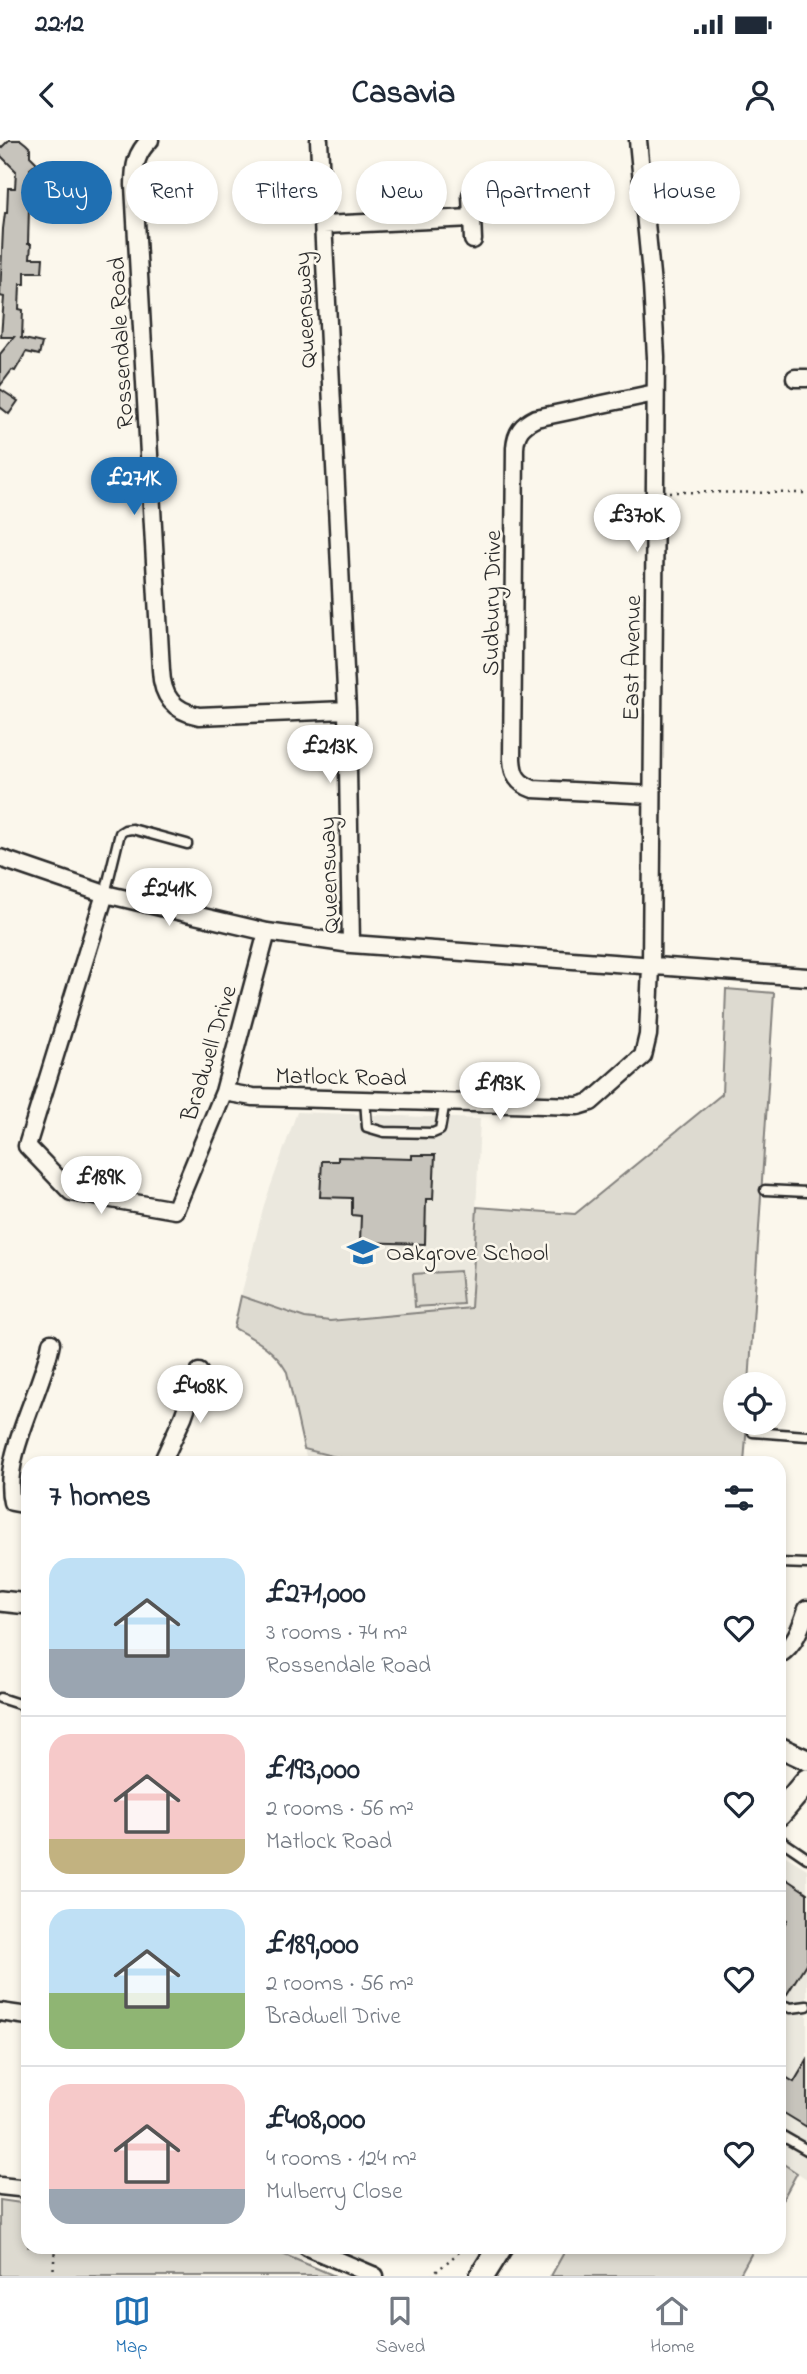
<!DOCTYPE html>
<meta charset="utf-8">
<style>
:root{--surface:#fff;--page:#f6f6f7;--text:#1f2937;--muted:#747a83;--line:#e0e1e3;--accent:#1f6fb2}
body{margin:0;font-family:"Indie Flower",sans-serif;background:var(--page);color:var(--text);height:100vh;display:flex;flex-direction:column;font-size:26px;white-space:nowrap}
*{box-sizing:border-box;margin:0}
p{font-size:23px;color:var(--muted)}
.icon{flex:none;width:38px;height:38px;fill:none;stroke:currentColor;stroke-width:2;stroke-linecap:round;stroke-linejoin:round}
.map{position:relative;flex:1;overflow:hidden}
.side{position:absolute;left:21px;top:1316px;width:765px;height:798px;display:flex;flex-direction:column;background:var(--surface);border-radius:21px;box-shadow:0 4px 10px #0003}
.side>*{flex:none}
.top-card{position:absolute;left:21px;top:21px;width:766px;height:63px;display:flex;gap:14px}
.tools{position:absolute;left:723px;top:1232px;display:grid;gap:14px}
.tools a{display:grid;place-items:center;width:63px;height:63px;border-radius:50%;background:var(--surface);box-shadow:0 4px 10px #0003;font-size:35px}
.price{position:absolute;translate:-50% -60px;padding:0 16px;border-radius:24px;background:#fff;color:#222;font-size:23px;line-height:46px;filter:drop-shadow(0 2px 4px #0008)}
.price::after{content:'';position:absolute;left:50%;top:42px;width:21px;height:16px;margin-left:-10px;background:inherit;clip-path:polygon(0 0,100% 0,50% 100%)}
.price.current{background:var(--accent);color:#fff}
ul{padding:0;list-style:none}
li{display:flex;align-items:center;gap:21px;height:175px;padding:0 28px}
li+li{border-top:2px solid var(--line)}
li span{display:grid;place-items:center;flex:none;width:196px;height:140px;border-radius:21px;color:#555}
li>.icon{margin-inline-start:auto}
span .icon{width:84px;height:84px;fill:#fffc;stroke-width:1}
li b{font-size:30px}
h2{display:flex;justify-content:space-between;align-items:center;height:84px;padding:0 28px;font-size:30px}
.pill{padding:0 24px;border-radius:32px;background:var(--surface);box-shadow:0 4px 10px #0003;font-size:24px;line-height:63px}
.pill.current{background:var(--accent);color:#fff}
.status{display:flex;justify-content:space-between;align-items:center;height:49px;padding:0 35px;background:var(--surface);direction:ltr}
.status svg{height:19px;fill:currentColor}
header{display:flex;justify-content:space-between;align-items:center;height:91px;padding:0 28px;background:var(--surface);font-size:32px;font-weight:700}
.tabs{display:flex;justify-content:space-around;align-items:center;height:98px;border-top:2px solid var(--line);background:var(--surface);font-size:19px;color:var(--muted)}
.tabs a{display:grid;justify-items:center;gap:4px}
.tabs .current{color:var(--accent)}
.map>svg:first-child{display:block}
</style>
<div class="status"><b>22:12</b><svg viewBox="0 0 49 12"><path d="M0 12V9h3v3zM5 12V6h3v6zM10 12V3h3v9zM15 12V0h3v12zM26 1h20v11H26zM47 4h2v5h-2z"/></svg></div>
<header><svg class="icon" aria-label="back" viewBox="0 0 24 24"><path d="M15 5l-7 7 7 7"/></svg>Casavia<svg class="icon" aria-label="person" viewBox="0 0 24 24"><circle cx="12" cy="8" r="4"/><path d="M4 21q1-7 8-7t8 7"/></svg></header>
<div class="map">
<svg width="807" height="2136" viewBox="0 0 807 2136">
<rect width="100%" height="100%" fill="#fbf7ec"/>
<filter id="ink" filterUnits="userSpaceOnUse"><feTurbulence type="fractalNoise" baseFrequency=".0143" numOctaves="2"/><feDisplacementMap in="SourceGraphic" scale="14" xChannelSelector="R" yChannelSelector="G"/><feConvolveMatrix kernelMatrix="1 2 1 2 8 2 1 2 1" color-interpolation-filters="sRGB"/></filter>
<g filter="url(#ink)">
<path fill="#ebe8de" d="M297,972L480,979L472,1167L330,1181L305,1178L241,1156L264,1065Z
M304,1309L360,1323H308Z
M779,1712L807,1729V2039L779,2021Z"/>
<path fill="#dddad0" stroke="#84827e" stroke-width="2" d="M726,849L774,853L749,1244H735V1283H747L744,1323H360L304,1309L287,1232C274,1209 256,1200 234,1188L241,1156L305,1178L330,1181L471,1168L477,1067L575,1074L722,954Z
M460,1131L463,1164L415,1167L413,1134Z
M779,2021L797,2033L779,2066Z
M0,2060L28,2064V2107H266L335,2136H0Z
M567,2107H755L739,2136H551Z"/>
<path fill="#c7c4bc" stroke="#2b2b2b" stroke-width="2" d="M9,0H21L26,4L30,8V16L37,23L30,29L28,104H31L30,118H43L42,132H25V144H20L19,169L23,170L22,198H20L42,203L39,215L26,212L15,231L12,230L0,246V214L14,197H1L4,157L0,156L3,89L5,73H7L8,48H15L16,31L0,15V9Z
M0,249L18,261L9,274L0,267Z
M412,1015H435L433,1059H426L425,1104L360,1102L361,1076L352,1075V1058L320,1057L322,1021H338V1017L412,1019Z
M786,1739L807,1753V1822L787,1854L779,1849V1805L782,1799L780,1791L787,1780L779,1774V1750Z
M807,1920V1987L779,1970V1933L794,1942Z"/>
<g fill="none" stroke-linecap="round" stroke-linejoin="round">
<defs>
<path id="service" d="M105,754L120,693L125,690L132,689L187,704
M365,960L367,987L384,992L433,993L440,990L445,961
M765,1050L807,1052
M753,1292L807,1296
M779,1423L807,1424
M0,1558L28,1567
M779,1699L807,1718
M779,1864L791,1868L807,1866
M779,1994L807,2010"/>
<path id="minor" d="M150,0C136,13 134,26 134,45L161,530C162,556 173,571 199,576L347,570
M319,0L347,570L351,804L807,837
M471,55L473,100
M323,85L472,78
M795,238H807
M652,655L533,649C517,643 513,635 512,619L515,308C516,292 522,285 536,278L655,253
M0,718L105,754L267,792L351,804
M105,754L27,1006L71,1052L175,1070L224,952L267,792
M224,952L253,957L578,966L591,962L643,916L648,895L651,827L656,217L652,145L638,0
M162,1323L183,1277L199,1232
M28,1365L12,1362C1,1317 43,1250 51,1203
M779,1515C795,1505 801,1487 807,1469
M0,1872L28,1876
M0,2046L28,2049
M307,2107L375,2136"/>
<path id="tertiary" d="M0,1461L28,1464
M779,1607L807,1620"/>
<path id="secondary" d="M779,1674L807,1641
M482,2136L500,2107"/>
</defs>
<use href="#service" stroke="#2b2b2b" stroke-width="13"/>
<use href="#minor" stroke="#2b2b2b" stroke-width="21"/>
<use href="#tertiary" stroke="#2b2b2b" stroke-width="24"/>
<use href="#secondary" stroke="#2b2b2b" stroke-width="28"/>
<path stroke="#2b2b2b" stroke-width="2.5" stroke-dasharray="2 5" stroke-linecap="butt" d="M669,352L807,353
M53,2136L55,2107
M431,2136L465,2107"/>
<use href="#service" stroke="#fbf7ec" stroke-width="8"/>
<use href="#minor" stroke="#fbf7ec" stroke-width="16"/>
<use href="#tertiary" stroke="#fbf7ec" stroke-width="19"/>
<use href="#secondary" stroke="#fbf7ec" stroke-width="23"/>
</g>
</g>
<defs>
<symbol id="school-bare" viewBox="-9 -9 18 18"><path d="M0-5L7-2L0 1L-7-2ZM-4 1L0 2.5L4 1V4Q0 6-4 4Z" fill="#1f6fb2" stroke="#fbf7ec" stroke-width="2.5" paint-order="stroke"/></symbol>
</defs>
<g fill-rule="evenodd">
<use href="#school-bare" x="341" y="1090" width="44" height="44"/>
</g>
<g text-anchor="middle" stroke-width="5" stroke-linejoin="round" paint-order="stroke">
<g font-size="24" fill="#2b2b2b" stroke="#fbf7ec">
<text transform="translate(304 170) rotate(-93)" y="8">Queensway</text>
<text transform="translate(120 203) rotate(-93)" y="8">Rossendale Road</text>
<text transform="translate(491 463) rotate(-89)" y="8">Sudbury Drive</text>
<text transform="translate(631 518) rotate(-89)" y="8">East Avenue</text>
<text transform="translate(328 735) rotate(-92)" y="8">Queensway</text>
<text transform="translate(208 913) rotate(-73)" y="8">Bradwell Drive</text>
<text transform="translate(341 936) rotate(1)" y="8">Matlock Road</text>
</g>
<g font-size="24" fill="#2b2b2b" stroke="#fbf7ec" text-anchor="start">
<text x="386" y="1120">Oakgrove School</text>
</g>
</g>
</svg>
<div class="tools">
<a><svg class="icon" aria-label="locate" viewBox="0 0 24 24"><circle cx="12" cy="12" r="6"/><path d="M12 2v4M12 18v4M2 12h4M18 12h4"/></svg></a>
</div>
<b class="price current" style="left:134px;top:377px">£271K</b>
<b class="price" style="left:637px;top:414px">£370K</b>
<b class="price" style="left:330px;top:645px">£213K</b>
<b class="price" style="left:169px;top:788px">£241K</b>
<b class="price" style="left:500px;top:982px">£193K</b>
<b class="price" style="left:101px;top:1076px">£189K</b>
<b class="price" style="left:200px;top:1285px">£408K</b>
<div class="top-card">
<a class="pill current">Buy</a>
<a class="pill">Rent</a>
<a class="pill">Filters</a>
<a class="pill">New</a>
<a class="pill">Apartment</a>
<a class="pill">House</a>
</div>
<section class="side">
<h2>7 homes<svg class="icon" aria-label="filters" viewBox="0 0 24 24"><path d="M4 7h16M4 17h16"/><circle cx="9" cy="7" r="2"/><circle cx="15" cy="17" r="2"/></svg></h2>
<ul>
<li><span style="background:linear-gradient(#bfe0f5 65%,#9aa5b1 0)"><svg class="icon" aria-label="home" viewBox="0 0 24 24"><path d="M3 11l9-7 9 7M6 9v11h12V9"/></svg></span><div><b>£271,000</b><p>3 rooms · 74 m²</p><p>Rossendale Road</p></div><svg class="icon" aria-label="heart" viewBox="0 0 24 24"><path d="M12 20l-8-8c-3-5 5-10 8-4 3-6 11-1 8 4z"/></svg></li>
<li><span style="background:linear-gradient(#f6c9c9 75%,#c2b280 0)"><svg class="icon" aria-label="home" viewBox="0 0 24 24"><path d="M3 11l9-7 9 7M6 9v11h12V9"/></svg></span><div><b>£193,000</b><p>2 rooms · 56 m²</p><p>Matlock Road</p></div><svg class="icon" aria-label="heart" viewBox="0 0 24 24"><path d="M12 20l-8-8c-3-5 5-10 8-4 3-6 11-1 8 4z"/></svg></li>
<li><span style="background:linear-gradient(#bfe0f5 60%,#8fb573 0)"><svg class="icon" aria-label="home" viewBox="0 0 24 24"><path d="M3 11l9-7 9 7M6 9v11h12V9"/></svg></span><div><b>£189,000</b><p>2 rooms · 56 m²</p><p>Bradwell Drive</p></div><svg class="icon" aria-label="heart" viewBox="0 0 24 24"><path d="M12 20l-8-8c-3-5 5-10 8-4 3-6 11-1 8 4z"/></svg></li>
<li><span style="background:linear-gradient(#f6c9c9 75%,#9aa5b1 0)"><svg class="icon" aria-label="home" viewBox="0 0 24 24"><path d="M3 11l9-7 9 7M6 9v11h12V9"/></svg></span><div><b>£408,000</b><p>4 rooms · 124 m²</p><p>Mulberry Close</p></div><svg class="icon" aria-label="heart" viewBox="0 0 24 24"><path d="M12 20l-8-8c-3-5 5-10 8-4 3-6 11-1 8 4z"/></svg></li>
</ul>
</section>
</div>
<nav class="tabs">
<a class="current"><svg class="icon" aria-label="map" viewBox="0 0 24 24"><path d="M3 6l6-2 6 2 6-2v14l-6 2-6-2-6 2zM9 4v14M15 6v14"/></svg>Map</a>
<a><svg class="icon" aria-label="saved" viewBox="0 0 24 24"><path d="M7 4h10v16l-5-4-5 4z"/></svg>Saved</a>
<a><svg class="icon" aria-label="home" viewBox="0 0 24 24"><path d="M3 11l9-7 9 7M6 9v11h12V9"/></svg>Home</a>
</nav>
